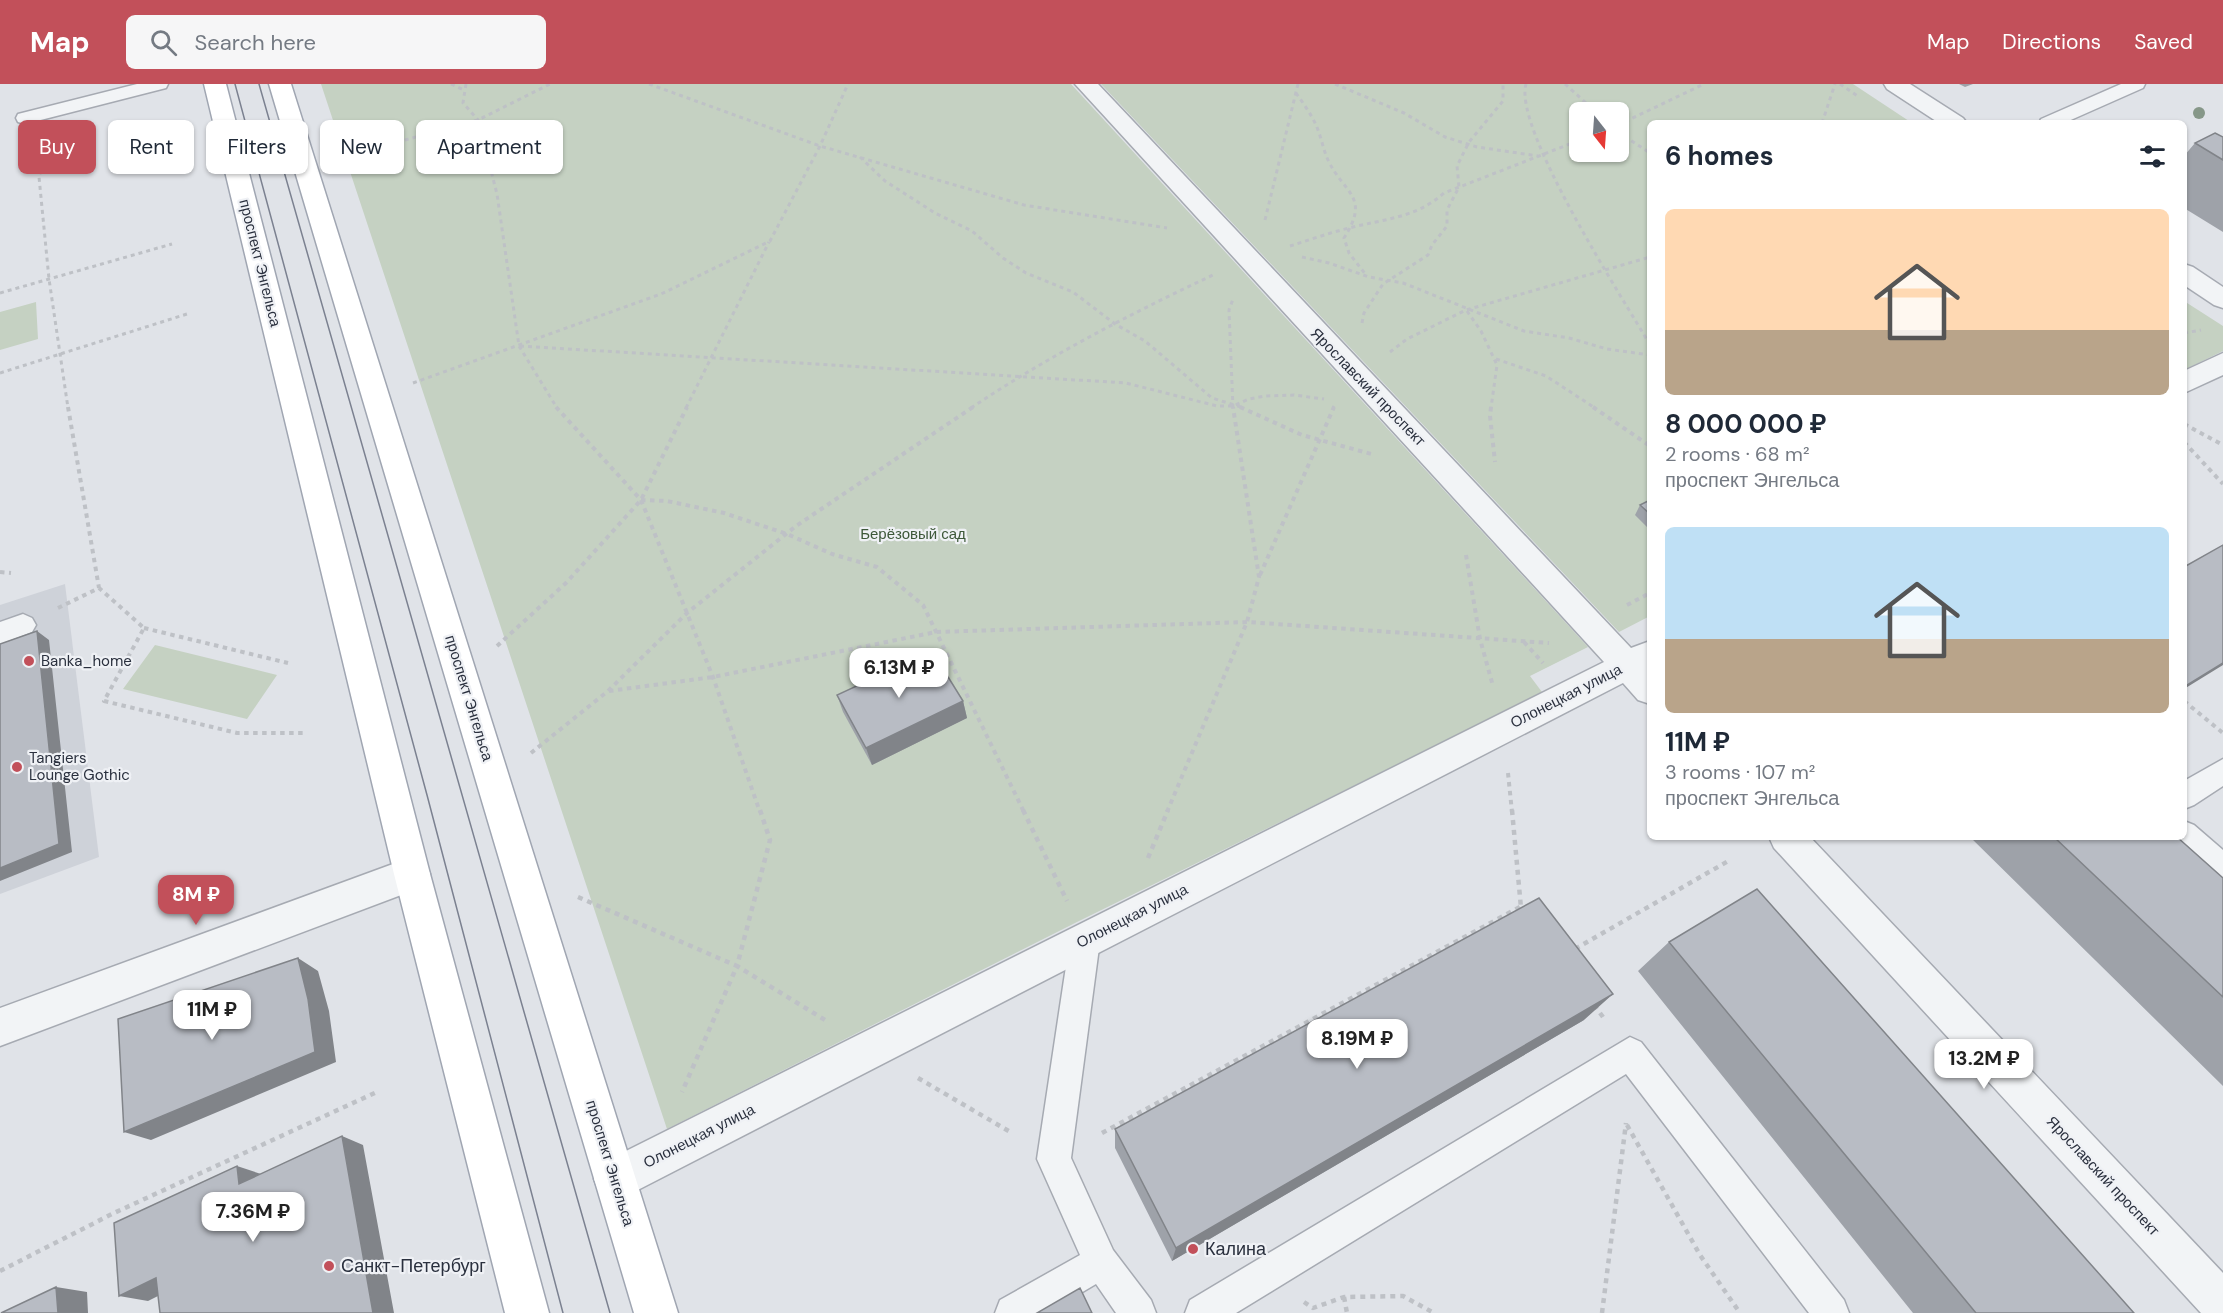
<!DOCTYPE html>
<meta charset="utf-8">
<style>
:root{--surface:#fff;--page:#f6f6f7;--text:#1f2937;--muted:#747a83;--accent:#c2505a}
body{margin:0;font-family:"DM Sans",sans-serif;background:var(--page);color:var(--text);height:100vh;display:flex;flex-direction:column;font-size:22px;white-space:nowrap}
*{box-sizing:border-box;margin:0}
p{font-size:20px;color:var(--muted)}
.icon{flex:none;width:33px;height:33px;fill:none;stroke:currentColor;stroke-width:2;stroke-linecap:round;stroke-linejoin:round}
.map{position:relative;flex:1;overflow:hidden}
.details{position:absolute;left:1647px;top:36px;width:540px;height:720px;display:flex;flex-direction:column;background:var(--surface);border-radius:9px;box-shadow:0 2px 4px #0004}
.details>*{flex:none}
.banner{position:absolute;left:18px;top:36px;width:570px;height:54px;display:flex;gap:12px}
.needle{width:39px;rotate:163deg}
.buttons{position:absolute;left:1569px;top:18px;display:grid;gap:12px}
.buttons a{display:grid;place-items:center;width:60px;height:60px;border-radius:9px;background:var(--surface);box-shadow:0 2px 4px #0004;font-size:30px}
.price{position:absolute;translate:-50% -51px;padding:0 14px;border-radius:12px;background:#fff;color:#222;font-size:20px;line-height:39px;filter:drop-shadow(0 2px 3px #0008)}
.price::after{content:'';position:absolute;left:50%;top:36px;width:18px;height:14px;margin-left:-9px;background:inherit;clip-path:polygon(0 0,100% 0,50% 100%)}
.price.selected{background:var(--accent);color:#fff}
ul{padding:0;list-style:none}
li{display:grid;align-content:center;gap:12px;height:318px;padding:0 18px}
li span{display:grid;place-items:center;height:186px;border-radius:9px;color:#555}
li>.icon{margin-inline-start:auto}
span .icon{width:108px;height:108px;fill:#fffc;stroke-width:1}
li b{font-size:26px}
h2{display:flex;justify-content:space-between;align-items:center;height:72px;padding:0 18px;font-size:26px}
.tag{padding:0 21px;border-radius:9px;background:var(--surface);box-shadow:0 2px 4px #0004;font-size:21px;line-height:54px}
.tag.selected{background:var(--accent);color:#fff}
header{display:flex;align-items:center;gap:36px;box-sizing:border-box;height:84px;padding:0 30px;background:var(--accent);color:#fff}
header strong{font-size:28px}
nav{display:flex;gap:33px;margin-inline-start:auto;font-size:21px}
.search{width:420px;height:54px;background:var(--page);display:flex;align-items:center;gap:15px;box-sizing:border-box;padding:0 21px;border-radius:9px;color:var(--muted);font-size:22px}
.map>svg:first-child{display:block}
</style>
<header>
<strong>Map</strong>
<div class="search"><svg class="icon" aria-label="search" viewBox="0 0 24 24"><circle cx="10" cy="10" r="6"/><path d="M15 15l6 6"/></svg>Search here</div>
<nav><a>Map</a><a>Directions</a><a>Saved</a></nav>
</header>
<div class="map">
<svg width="2223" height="1229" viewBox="0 0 2223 1229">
<rect width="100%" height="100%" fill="#e0e3e8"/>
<path fill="#ced2d9" d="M65,500L99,773L0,810V521Z"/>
<path fill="#c5d1c2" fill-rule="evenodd" d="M321,0H1071L1588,563L1530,592L1542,608L1500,630L1077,838L667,1045Z
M1101,0H1853L1912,39H1650V532L1619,548ZM1580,28H1618V68H1580Z
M2184,217L2223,242V267L2184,286Z
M36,218L38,255L0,266V228Z
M155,561L277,591L247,635L123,605Z"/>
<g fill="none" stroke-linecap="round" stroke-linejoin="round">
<defs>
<path id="lane" d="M137,0H168L166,4L25,40L18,38L16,34L18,30Z
M2121,0H2145L2143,4L2064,39H2039L2041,35Z
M23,530L32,534L36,541L32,548L0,560V538Z
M2223,675V702L2194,721L2184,725V697Z
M2184,737L2194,741L2223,766V799L2213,795L2174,759L2171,753H2184Z
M1085,842L1096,846L1100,856L1071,1074L1113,1166L1151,1216L1156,1229H1116L1096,1200L1047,1229H995L1000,1216L1080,1171L1037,1075L1070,856L1074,846Z
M1630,953L1641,958L1844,1216L1849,1229H1809L1626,990L1236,1229H1185L1190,1216Z"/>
<path id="street" d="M1075,0H1098L1631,564L1650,557V620L1638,616L1623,599L630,1110L615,1116L600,1110L594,1095L600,1080L1604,578Z
M1884,0H1910L1963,34L1967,39H1939L1887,5Z
M2184,180L2193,183L2223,203V224L2214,221L2184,201Z
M2223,269V291L2184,309V287Z
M1769,753H1810L2223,1189V1229H2201L1774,764Z
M412,773L425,778L430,790L425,802L0,962V924Z"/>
<path id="primary" d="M204,0H226L430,790L549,1229H505L394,790Z
M269,0H291L678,1229H634Z"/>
</defs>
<use href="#lane" stroke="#a6aab2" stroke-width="3"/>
<use href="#street" stroke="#a6aab2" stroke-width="3"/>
<use href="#primary" stroke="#a0a6b2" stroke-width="3"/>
<path stroke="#bec1c6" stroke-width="3" stroke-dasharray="4 4" stroke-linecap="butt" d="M451,0L464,6
M466,0L463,19L478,36L497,110L519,262L557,324
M649,0L820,62L1024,121L1167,144
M1335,0L1404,29L1445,53L1477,63L1538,72
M1526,0C1513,45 1624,216 1650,261
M1565,0L1596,28
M1840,0L1859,13
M1296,9C1303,19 1311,30 1316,41C1321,52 1323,65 1328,76C1344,110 1371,112 1344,154L1349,169L1366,191
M1822,39L1835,0
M1618,41L1704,0
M1618,48L1650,69
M47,63L39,93L49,195L68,324
M343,73L478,36L550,0
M860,73L885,97L935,129L972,147L1003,174L1026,189L1073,208L1115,240L1145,257L1212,314L1244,324
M1265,136L1298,0
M1290,162C1309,156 1329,149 1349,144C1384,135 1416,134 1444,109L1580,56
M1302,173L1329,179L1369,193L1403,199L1524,247L1569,254L1607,265L1650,271
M0,209L172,160
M1467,227L1481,247L1497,281L1491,324
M1362,239L1364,229L1383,200L1428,171L1432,161L1447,142V126L1459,103L1457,82L1469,58L1503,17V0
M2184,249L2201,246
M520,262L1126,299L1217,322H1233L1249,315L1265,312L1294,311L1324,315
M1390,268L1407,255L1466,226L1650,173
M1496,275L1546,292L1595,324
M0,289L187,230
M413,299L661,210L770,157L820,62L848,0
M686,324L769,158
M971,324C1047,273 1130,230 1213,191
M1233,324L1229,226L1233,215
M1333,324L1334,322"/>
<path stroke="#bec1c6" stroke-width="4" stroke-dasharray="4.5 4.5" stroke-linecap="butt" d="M68,323L99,504
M556,323L641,416L713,593L760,728
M1240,323L1302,351L1375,371
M1491,323L1490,332L1495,378
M1593,323L1650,362
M2184,340L2223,361
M2184,358L2223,400
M641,416L667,417L724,429L787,450L832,470L877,483L923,521L1024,728
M1466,471L1480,555L1493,602
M0,488L11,489
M1260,491L1334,323
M1627,521L1650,509
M58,524L99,504L144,544L104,617L237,649H303
M144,544L288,579
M1524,558L1543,579
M497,562L566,499L641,416L687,323
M609,607L713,593L936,548L1247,538L1549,559
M2184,617L2223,649
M531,669L608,607L687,529L796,442L973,323
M1508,689L1512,728
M1167,728L1247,538L1259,493L1233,323"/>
<path stroke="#bec1c6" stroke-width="4.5" stroke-dasharray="5 5" stroke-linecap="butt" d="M760,726L770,756L737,882L825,936
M1023,726L1067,817
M1512,726L1521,824
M1148,774L1168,726
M578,813L737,882L682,1008
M1575,865L1730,776
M1594,921L1606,937
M918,994L1012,1049
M1627,1041L1700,1171L1740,1229
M1102,1049L1520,823
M0,1187L114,1129L379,1007
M1344,1213L1347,1229
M1304,1218L1313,1224L1344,1213L1403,1212L1434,1229
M1602,1229L1626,1039"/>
<use href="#lane" fill="#f2f4f6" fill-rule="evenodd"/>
<use href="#street" fill="#f2f4f6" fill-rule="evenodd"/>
<use href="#primary" fill="#fff" fill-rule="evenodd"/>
<path stroke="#7b8190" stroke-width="1.5" d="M235,0L427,711L563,1229
M259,0L610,1229"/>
</g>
<circle fill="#869788" cx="2199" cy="29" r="6"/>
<path fill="#9ea2a9" d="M1959,0H1973L1965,3Z
M2223,53V148L2184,124V72L2195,59Z
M1650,416V446L1635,431L1640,421Z
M837,611L963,617L967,634L872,681L843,628Z
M1970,753H2177L2223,794V1002Z
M1669,858L2134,1229H1913L1638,887Z
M1584,936L1172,1177L1115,1064V1045Z"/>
<path fill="#818489" d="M37,547L49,556L72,768L0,797V784Z
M2223,579V581L2184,605V603Z
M963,617L967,634L872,681L866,664Z
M298,874L318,887L329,927L336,978L151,1056L124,1048Z
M1613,910L1584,936L1172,1177L1176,1164Z
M342,1052L363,1061L394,1229H373Z
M237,1082L261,1090L239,1100Z
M156,1194L184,1199L148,1217L119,1212Z
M56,1203L87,1208L88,1229H58Z"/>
<path fill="#b8bcc4" stroke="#818489" stroke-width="1.5" d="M2215,49L2223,53V76L2195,59Z
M1650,416V430L1640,421Z
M2223,461V579L2184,603V483Z
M37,547L59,760L0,784V560Z
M932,567L963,617L866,664L837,611Z
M2054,753H2177L2223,794V913Z
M1757,805L2134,1229H1976L1669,858Z
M1539,814L1613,910L1176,1164L1115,1045Z
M298,874L308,915L315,968L124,1048L118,935Z
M342,1052L373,1229H160L156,1194L119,1212L114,1139L237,1082L239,1100Z
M56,1203L58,1229H1Z
M1080,1204L1092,1229H1037Z"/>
<g fill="#c2505a" stroke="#eff1f5" stroke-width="2">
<circle cx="29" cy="577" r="6"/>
<circle cx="17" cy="683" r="6"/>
<circle cx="1193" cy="1165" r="6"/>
<circle cx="329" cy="1182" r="6"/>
</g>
<g text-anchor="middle" stroke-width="4.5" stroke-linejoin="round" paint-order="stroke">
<g font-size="15" fill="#2a303e" stroke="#eff1f5">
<text transform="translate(260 179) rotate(76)" y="5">проспект Энгельса</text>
<text transform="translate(1368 303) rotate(46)" y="5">Ярославский проспект</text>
<text transform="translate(1566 612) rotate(-27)" y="5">Олонецкая улица</text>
<text transform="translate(469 614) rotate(73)" y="5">проспект Энгельса</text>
<text transform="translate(1132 832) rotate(-27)" y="5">Олонецкая улица</text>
<text transform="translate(699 1052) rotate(-27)" y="5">Олонецкая улица</text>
<text transform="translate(610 1079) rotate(73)" y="5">проспект Энгельса</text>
<text transform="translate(2103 1092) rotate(47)" y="5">Ярославский проспект</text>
</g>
<g font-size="15" fill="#3d5839" stroke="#eff1f5">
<text x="913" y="455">Берёзовый сад</text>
</g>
<g font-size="15" fill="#2a303e" stroke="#eff1f5" text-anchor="start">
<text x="41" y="582">Banka_home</text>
<text x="29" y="679">Tangiers<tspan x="29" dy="17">Lounge Gothic</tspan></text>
</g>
<g font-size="18" fill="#2a303e" stroke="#eff1f5" text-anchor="start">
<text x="1205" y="1171">Калина</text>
<text x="341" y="1188">Санкт-Петербург</text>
</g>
</g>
</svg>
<div class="buttons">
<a><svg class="needle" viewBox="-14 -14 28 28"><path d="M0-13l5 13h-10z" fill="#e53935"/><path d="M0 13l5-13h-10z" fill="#747a83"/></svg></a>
</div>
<b class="price" style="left:899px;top:615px">6.13M ₽</b>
<b class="price selected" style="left:196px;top:842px">8M ₽</b>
<b class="price" style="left:212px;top:957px">11M ₽</b>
<b class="price" style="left:1357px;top:986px">8.19M ₽</b>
<b class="price" style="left:1984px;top:1006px">13.2M ₽</b>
<b class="price" style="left:253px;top:1159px">7.36M ₽</b>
<div class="banner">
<a class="tag selected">Buy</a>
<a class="tag">Rent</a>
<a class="tag">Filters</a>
<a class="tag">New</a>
<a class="tag">Apartment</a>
</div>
<section class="details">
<h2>6 homes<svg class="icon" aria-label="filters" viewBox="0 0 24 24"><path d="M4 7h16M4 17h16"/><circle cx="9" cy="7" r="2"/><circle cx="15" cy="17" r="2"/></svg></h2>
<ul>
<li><span style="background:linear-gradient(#ffd9b3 65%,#b9a48a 0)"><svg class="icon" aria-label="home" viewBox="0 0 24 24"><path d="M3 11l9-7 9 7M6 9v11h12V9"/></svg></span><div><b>8 000 000 ₽</b><p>2 rooms · 68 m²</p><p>проспект Энгельса</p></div></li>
<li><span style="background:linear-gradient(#bfe0f5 60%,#b9a48a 0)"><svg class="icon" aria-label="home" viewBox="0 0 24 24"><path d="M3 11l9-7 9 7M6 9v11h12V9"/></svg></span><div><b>11M ₽</b><p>3 rooms · 107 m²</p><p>проспект Энгельса</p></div></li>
</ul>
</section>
</div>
